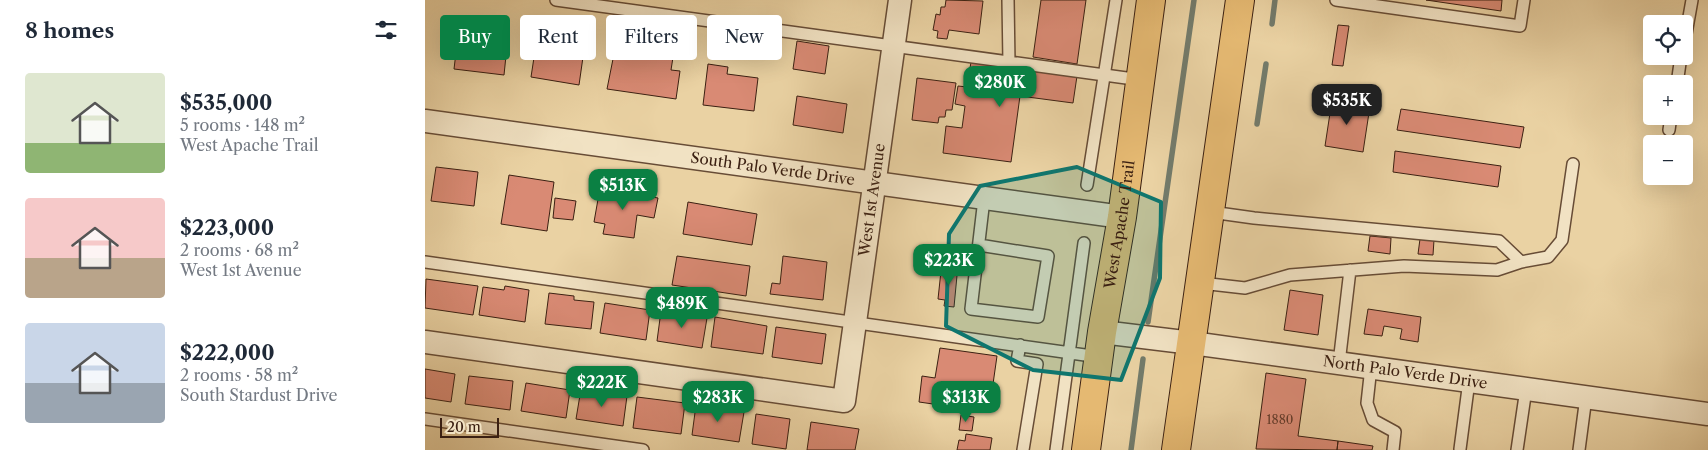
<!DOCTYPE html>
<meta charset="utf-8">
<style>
:root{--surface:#fff;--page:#f2f2f3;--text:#1f2937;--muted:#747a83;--accent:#0b8043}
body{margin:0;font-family:"Libre Caslon Text",serif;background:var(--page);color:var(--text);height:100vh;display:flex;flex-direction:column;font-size:19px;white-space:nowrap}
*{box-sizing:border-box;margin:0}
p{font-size:16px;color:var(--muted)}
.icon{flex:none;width:28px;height:28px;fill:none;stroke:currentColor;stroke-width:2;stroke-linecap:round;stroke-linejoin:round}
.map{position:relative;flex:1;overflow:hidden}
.side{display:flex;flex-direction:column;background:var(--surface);width:425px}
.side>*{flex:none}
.banner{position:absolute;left:15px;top:15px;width:475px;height:45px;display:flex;gap:10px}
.fabs{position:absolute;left:1218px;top:15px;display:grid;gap:10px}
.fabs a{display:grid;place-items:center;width:50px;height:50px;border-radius:5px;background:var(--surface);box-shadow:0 5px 20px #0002;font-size:25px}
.scale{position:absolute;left:15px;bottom:12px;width:59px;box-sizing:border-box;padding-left:5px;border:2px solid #3b2012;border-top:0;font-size:14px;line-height:18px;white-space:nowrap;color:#3b2012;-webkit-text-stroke:4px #f1e2c3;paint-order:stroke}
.price{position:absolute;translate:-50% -42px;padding:0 11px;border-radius:10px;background:var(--accent);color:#fff;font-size:16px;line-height:32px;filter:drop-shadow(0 1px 2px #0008)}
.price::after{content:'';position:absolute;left:50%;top:30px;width:15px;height:11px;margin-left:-8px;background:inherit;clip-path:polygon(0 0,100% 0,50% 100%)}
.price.selected{background:#222;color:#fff}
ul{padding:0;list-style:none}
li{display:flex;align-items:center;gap:15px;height:125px;padding:0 25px}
li span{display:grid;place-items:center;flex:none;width:140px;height:100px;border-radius:5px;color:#555}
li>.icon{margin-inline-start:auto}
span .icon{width:60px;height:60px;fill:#fffc;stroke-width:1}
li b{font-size:21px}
h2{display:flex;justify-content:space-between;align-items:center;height:60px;padding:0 25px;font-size:21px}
.chip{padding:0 18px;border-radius:5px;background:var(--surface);box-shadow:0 5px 20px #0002;font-size:18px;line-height:45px}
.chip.selected{background:var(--accent);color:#fff}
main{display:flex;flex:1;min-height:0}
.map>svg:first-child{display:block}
</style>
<main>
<section class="side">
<h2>8 homes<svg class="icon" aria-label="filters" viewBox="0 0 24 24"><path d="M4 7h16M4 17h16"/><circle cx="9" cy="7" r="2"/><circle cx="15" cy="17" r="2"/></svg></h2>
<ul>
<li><span style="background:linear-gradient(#dfe7d0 70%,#8fb573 0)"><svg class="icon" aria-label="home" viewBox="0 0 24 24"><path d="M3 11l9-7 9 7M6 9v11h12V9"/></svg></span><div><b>$535,000</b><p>5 rooms · 148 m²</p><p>West Apache Trail</p></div></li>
<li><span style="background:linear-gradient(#f6c9c9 60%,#b9a48a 0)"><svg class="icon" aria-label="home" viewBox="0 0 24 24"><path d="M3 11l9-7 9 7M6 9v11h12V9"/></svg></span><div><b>$223,000</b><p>2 rooms · 68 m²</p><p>West 1st Avenue</p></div></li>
<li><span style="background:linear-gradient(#c9d6e8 60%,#9aa5b1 0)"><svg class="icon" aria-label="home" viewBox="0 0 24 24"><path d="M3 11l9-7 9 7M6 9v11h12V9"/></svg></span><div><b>$222,000</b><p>2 rooms · 58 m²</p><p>South Stardust Drive</p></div></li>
</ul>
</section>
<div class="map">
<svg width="1283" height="450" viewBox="0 0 1283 450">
<rect width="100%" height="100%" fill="#ead2a3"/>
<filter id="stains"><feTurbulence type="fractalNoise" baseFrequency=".004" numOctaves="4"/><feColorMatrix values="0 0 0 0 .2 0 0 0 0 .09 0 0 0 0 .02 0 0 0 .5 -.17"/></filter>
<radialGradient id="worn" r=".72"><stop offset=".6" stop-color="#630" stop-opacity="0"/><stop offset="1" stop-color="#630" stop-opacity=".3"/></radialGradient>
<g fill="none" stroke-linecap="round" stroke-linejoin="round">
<path stroke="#737b6b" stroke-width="5.5" d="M847,24L850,0
M832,124L841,64
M723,322L769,0
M706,450L718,359"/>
</g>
<path fill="#d98a74" stroke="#3b2012" d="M521,0L558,1L554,34L524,30L522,39L512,38L513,31L508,30L511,14L515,15L516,7H520Z
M616,0H661L652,64L608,57Z
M1001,0H1077L1076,11Z
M913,25L924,26L918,66L907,65Z
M34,28L64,32L63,43L82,46L79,75L29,69Z
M193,34L217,37L215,46L249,51L246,70L255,71L251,99L182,89Z
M372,41L404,46L400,74L368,69Z
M138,46L150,48L149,56L158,57L154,85L106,77L110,51L137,55Z
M546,62L652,76L648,103L595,96L586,162L518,153L521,126L537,128L540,106L530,104L533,86L542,87Z
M283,64L303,67L302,74L333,78L329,111L278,105Z
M492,78L531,83L527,110H521L520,117H514L513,123L487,120Z
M372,96L422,104L418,133L368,125Z
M907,100L945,106L938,152L900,146Z
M976,109L1099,127L1095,148L972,130Z
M970,151L1076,166L1073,187L968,172Z
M11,167L53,172L49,206L6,201Z
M84,175L129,182L122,231L76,224Z
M175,188L233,198L229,218L212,215L209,238L178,234L180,224L169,222Z
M130,198L151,201L148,220L128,218Z
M263,202L332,214L327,245L258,234Z
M945,236L966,238L965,254L943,251Z
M995,239L1009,240L1008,255L993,254Z
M252,256L325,266L321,296L247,285Z
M358,256L402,262L398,300L345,294L347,283L355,284Z
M524,264L533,265L529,307L519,306L520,300L513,299L516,271H523Z
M1,279L53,286L48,315L0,308Z
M80,286L104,290L100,322L54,315L58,287L79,290Z
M865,290L898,295L893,335L859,330Z
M124,293L149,296V300L169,302L166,329L120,324Z
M180,303L225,310L221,340L175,333Z
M943,309L996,317L993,342L975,339L977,329L959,326L957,336L939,334Z
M236,311L282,318L277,348L232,341Z
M290,317L342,326L338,354L286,347Z
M351,327L401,334L397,364L347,357Z
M515,348L572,356L564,412L494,402L497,376L510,378Z
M0,369L30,374L26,402L0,398Z
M841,373L881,379L873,436L913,441L912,450L831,449Z
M44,376L88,381L85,410L40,404Z
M101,383L145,390L141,418L96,411Z
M156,389L202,396L198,426L151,419Z
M212,397L260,403L256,434L208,428Z
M271,405L319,412L314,442L267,435Z
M331,414L365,419L361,449L327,444Z
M536,415L549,417L547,431L534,430Z
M386,422L434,429L430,450H382Z
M541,434L567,438L565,450H532L534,440L540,441Z
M913,441L948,446L947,450H912Z"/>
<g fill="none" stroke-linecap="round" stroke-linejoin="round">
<defs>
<path id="lane" d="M131,0L716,80
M583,0L584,63
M911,0L1095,26L1099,0
M1259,45L1267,0
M1252,84L1256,56
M1244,130L1246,116
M662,185L691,0
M786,212L829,218L1074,241L1096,262L1123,257L1137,240L1148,164
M554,245L623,256L613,317L546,309L559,199
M0,262L674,357
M776,283L820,288L865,275L979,266L1072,270L1096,262
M595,345L592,361L612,364L598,450
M914,363L925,270
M946,367L942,403L948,420L970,432L968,450
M0,419L218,450
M1035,449L1044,381
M631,450L659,243
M1092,450L1101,389
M1154,450L1161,397"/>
<g id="street">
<path id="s1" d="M0,121L697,217"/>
<path id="s2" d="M677,332L767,343L1283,414"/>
<path id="s3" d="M0,342L419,401L475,0"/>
</g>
<g id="primary">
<path id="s4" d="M661,450L677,332L697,217L726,0"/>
<path d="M751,450L815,0"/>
</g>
</defs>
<use href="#lane" stroke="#674c36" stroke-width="14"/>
<use href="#street" stroke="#674c36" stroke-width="25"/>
<use href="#primary" stroke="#3b2012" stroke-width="30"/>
<use href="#lane" stroke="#f1e2c3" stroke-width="11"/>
<use href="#street" stroke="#f1e2c3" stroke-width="22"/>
<use href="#primary" stroke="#e5b972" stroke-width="28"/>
</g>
<path fill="#0f766e" fill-opacity="0.2" stroke="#0f766e" stroke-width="4" stroke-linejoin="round" d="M652,167L736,202L735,278L696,380L608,370L521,326L524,234L555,186Z"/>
<g text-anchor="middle" stroke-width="5" stroke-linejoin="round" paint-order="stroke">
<g font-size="12" fill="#623a2a">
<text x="855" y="424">1880</text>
</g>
<g font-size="15" fill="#3b2012" stroke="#f1e2c3">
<text dy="5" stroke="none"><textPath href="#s1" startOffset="351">South Palo Verde Drive</textPath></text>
<text dy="5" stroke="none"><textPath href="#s3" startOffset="626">West 1st Avenue</textPath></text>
<text dy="5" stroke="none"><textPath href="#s4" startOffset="228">West Apache Trail</textPath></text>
<text dy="5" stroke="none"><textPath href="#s2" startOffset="306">North Palo Verde Drive</textPath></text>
</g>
</g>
<rect width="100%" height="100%" filter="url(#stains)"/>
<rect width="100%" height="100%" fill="url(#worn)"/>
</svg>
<div class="fabs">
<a><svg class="icon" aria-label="locate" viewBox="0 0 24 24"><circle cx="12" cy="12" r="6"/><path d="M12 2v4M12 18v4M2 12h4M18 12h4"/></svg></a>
<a>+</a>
<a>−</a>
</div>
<div class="scale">20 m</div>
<b class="price" style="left:575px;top:108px">$280K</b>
<b class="price selected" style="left:922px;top:126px">$535K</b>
<b class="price" style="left:198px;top:211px">$513K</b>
<b class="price" style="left:524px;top:286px">$223K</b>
<b class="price" style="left:257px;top:329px">$489K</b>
<b class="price" style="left:177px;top:408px">$222K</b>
<b class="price" style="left:293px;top:423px">$283K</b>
<b class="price" style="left:541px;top:423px">$313K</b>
<div class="banner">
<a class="chip selected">Buy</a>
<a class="chip">Rent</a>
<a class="chip">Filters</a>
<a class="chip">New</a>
</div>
</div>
</main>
